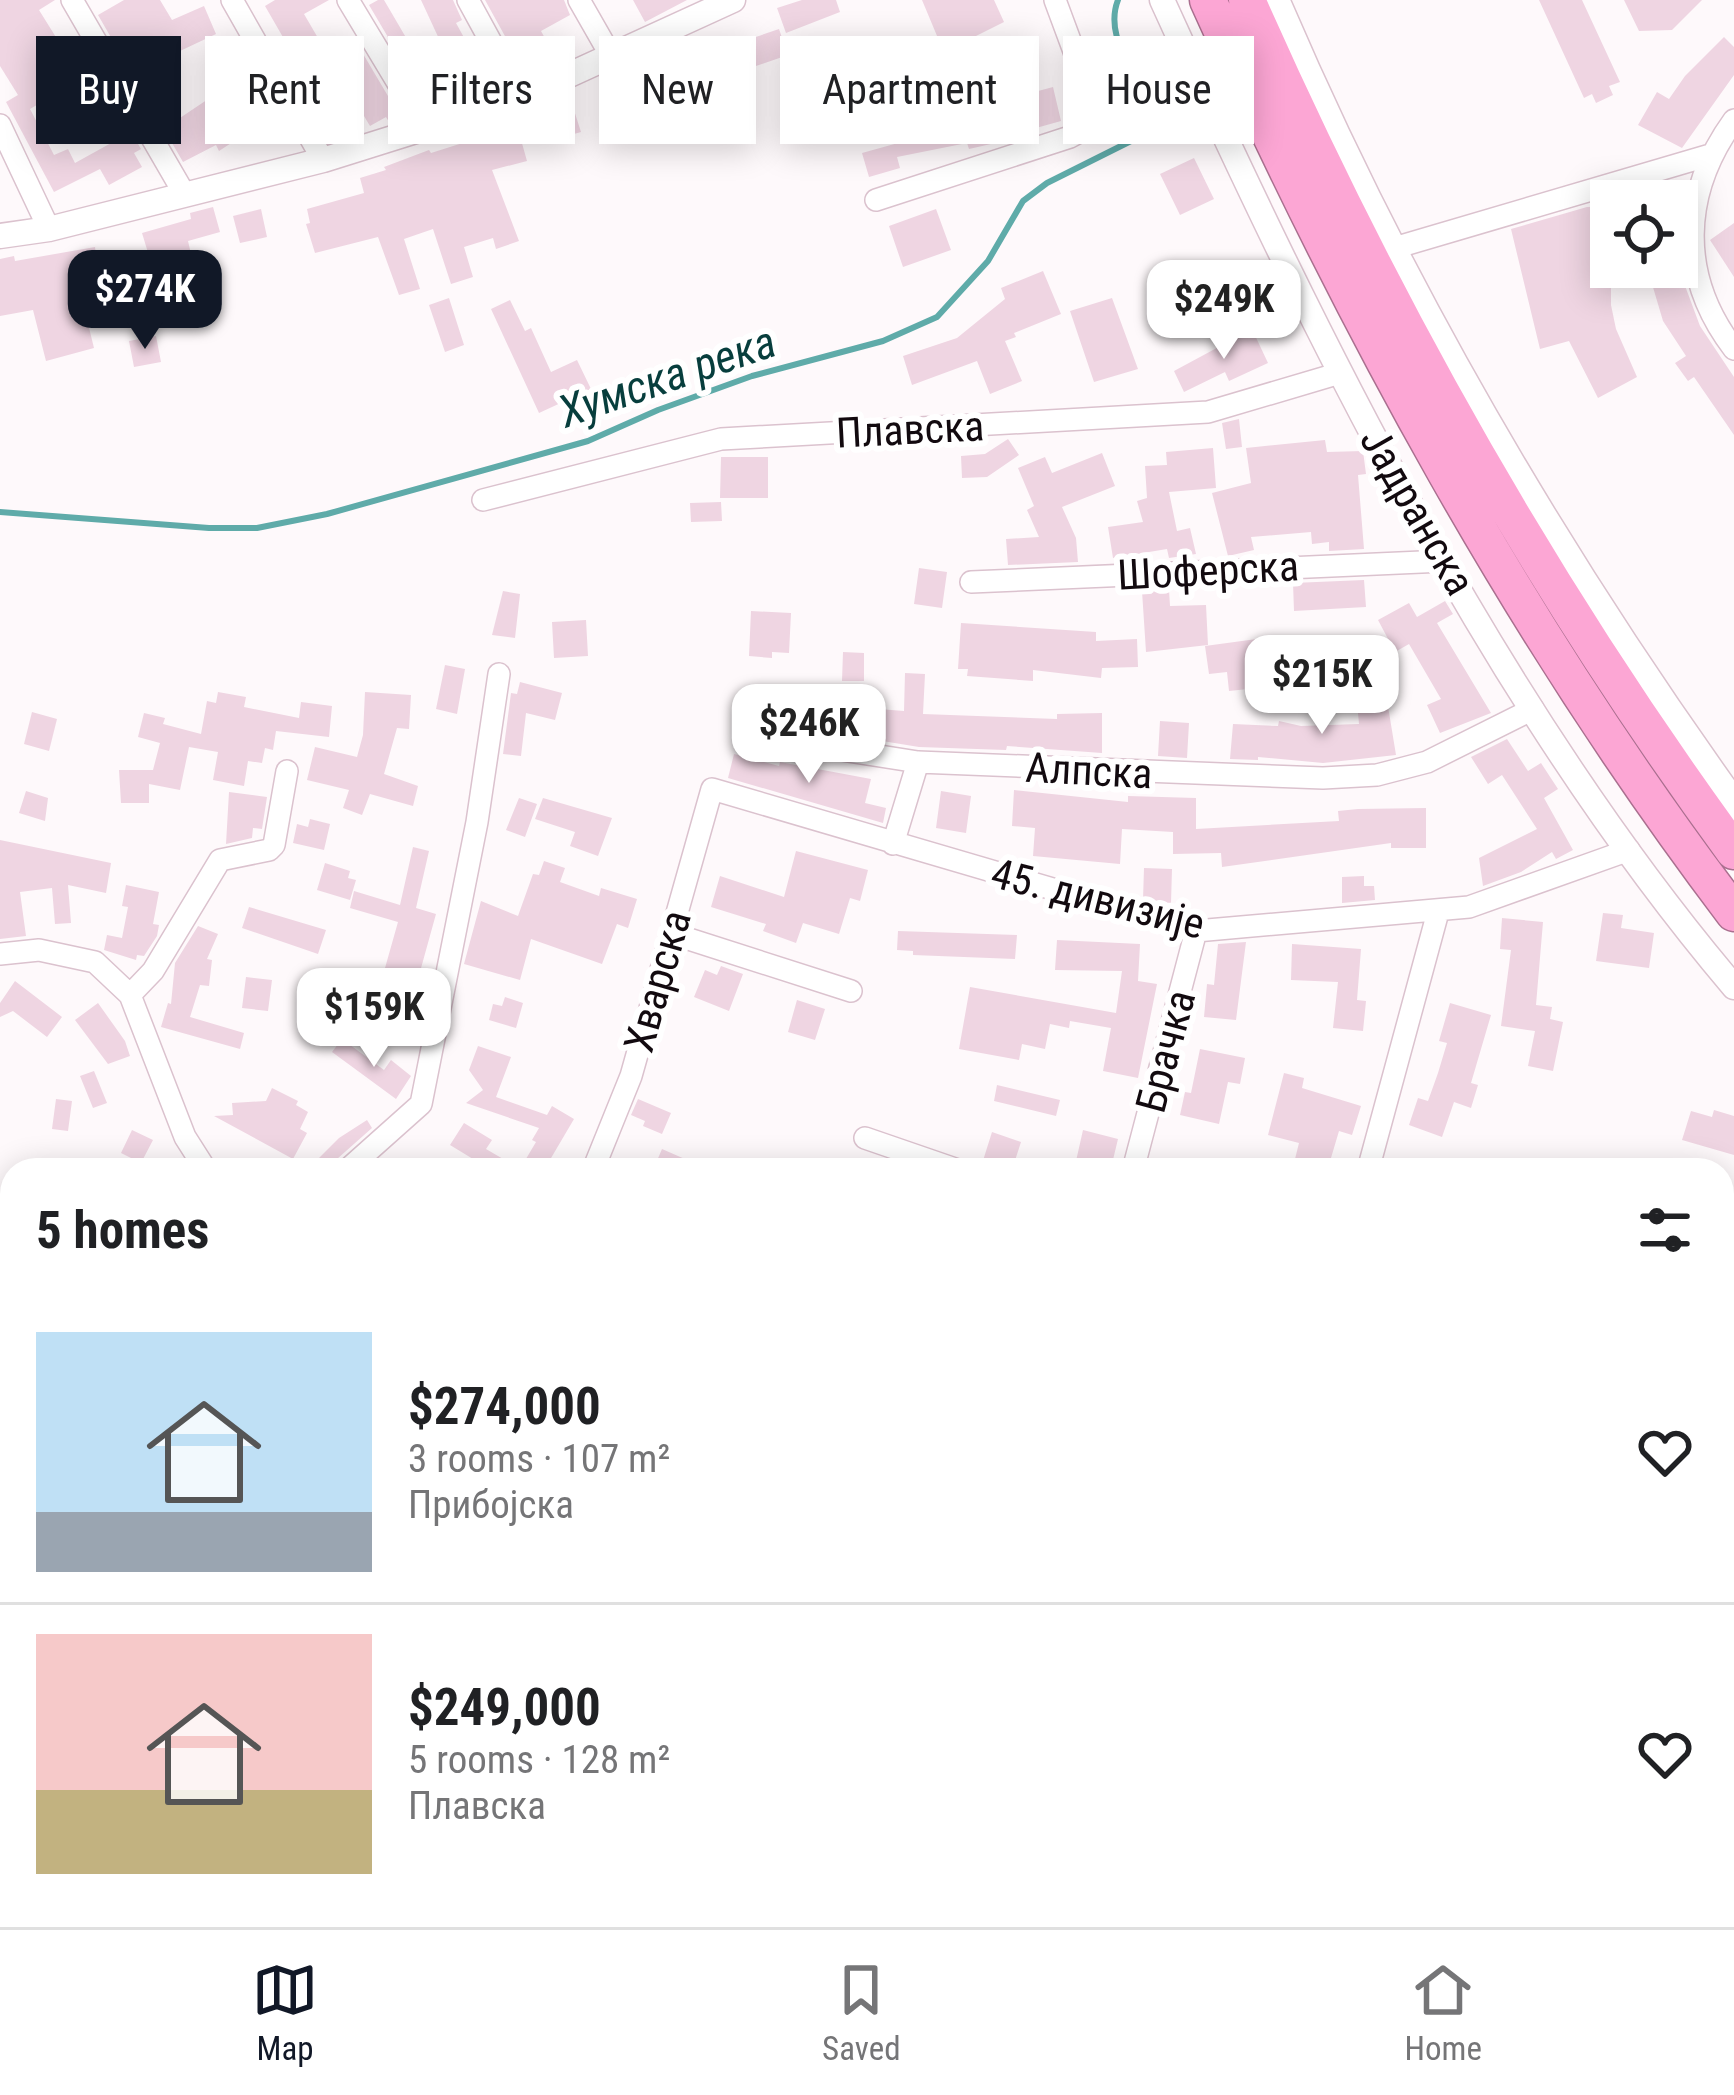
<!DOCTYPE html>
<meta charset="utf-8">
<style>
:root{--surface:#fff;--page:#f6f6f6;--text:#202124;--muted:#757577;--line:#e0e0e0;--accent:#111827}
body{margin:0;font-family:"Roboto Condensed",sans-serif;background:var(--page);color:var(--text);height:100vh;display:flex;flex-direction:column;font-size:45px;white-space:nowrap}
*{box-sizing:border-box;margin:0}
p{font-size:39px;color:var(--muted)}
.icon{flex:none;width:66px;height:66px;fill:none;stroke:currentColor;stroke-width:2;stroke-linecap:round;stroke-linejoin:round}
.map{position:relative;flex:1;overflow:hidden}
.details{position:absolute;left:0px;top:1158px;width:1734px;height:771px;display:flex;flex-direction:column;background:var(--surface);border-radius:36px 36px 0 0;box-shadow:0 6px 30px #0003}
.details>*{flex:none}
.guide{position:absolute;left:36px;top:36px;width:1662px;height:108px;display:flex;gap:24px}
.tools{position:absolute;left:1590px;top:180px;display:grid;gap:24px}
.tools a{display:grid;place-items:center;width:108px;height:108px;border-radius:0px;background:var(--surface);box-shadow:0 6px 30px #0003;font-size:60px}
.price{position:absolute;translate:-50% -102px;padding:0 27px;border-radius:24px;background:#fff;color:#222;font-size:39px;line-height:78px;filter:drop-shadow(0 3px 6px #0008)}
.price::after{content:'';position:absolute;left:50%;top:72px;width:36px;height:27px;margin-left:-18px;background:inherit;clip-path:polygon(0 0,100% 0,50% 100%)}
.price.selected{background:var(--accent);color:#fff}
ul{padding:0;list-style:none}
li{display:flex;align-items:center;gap:36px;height:300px;padding:0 36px}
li+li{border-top:3px solid var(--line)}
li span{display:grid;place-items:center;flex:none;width:336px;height:240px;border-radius:0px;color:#555}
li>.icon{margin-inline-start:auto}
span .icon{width:144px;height:144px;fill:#fffc;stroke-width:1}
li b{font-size:51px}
h2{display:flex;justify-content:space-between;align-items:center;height:144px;padding:0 36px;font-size:51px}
.pill{padding:0 42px;border-radius:0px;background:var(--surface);box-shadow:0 6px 30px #0003;font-size:42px;line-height:108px}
.pill.selected{background:var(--accent);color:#fff}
.tab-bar{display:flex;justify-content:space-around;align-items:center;height:168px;border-top:3px solid var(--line);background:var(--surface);font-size:33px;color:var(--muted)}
.tab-bar a{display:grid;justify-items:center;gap:6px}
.tab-bar .selected{color:var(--accent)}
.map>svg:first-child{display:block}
</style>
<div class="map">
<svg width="1734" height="1927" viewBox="0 0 1734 1927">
<rect width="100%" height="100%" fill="#fef9fb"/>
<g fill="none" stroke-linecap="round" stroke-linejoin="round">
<path stroke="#5faba9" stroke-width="6" d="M0,512L209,528H257L327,514L588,441L658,410L752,376L883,341L937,317L988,261L1023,201L1047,183L1135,139L1147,125C1149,82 1101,43 1118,0"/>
</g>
<path fill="#efd5e2" d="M0,0H55L39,10L82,79L96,71L112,100L81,118L64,89L30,109L54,155L68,149L75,163L131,132L141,149L134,153L142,167L109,185L100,169L54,192L6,102L18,95L0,66Z
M124,0H160L172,20L204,6L216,34L144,68L174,122L229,85L234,94L258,81L282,122L252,139L248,132L219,151L216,145L183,162L98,15Z
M275,0H329L304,14L332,62L359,47L401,118L389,122L386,117L370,126L355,101L319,123L285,63L295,58L265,6Z
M378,0H384L408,41L395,49L369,5Z
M421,0H453L462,20L456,23L473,54L479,51L494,80L472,91L468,83L442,100L423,72L447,56Z
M485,0H564L570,15L541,31L558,62L527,76Z
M633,0H687L645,22Z
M802,0H836L840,12L786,33L777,8Z
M922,0H994L1004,22L966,41L983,85L992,84L1004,141L969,149L967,143L897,157L900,168L869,177L862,153L916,138L911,113L959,104L941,56L945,55Z
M1539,0H1582L1620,82L1609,86L1613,95L1596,103L1592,94L1584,98Z
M1624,0H1702L1672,30L1639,31Z
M779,29L788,55L756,66L747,40Z
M704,36L721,88L664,106L666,111L621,126L606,79L625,72L628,80L652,72L654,76L685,65L678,45Z
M1724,37L1734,47V75L1682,148L1638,125L1657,92L1669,99L1685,76Z
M871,47L881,82L870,84L879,114L852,121L835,56Z
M1053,87L1061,121L1036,128L1027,94Z
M572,104L581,132L556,139L548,111Z
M516,122L527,161L492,170L519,241L496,249L493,238L464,247L473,277L451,284L433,229L404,239L420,289L399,295L378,237L315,253L306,224L310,223L307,209L364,193L360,178L386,170L384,167L429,150L431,153L488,135L486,130Z
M1194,158L1214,199L1180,215L1160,174Z
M1611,206V305L1616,329L1637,377L1598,398L1569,341L1540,349L1511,229L1587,207Z
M213,207L220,232L188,241L192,258L153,269L142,233L191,219L190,213Z
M261,209L267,237L240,243L233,216Z
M936,209L951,250L903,267L889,226Z
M1734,223V277L1710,240Z
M95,247L99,276L77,279L94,348L46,361L33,310L0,316V259L14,256L15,261Z
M1647,267H1678L1700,326L1734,377V435L1694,377L1688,381L1675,363L1686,356L1663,321Z
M1043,271L1061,314L1014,333L1016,337L1005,341L1022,381L990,394L977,361L912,385L903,356L957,338L1005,299L1001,288Z
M1260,276L1276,306L1241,324L1225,295Z
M449,298L464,345L445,352L429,305Z
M1112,298L1138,369L1094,382L1070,311Z
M510,300L525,331L531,328L551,372L577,360L591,389L539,413L491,309Z
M1252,329L1268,363L1229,381L1225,372L1184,392L1174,371Z
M156,336L161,362L134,367L129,341Z
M1239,419L1242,447L1226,449L1222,423Z
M1008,439L1019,455L987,477L962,478L961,456L985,454Z
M1325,440L1327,452L1363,451L1366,474L1358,475L1364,549L1329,551V542L1312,544L1311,532L1251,537L1254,550L1228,556L1212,493L1251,483L1246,448Z
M1213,448L1216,488L1169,492L1177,531L1190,528L1196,554L1169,558L1167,549L1113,558L1108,527L1143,522L1137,501L1147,498L1145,466L1167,465L1166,452Z
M1102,453L1115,486L1062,507L1076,538L1078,562L1008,565L1006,539L1039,537L1027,510L1034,506L1018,468L1045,457L1052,473Z
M721,457H768V498H720Z
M721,502L722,521L691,522L690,503Z
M919,568L947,572L942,608L914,604Z
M1364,580L1366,607L1294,611L1293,583Z
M1169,590L1170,606L1206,605L1208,645L1146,652L1142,591Z
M503,591L520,594L515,638L492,635Z
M1445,601L1453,614L1437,623L1491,713L1440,733L1427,705L1441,699L1409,644L1395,652L1378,620L1409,603L1417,617Z
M751,611L791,613L789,653L772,652V658L749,656Z
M586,620L588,656L554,658L552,622Z
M961,623L1096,632V641L1137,639L1138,667L1102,668L1101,678L1033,670V681L967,676L968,669H958Z
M1264,638L1265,647L1285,644L1288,664L1274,666L1277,686L1229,691L1227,672L1209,674L1205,646Z
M843,652L864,653V681H842Z
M445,665L465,669L457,714L436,709Z
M905,673L925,674L923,714L1057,719V714L1102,713V753L1007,746L1006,750L919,747L864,738L866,708L904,711Z
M520,682L562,693L555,720L526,713L521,756L503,754L511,693L517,694Z
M1385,688L1396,755L1323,763L1258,757V760L1230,759L1233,724L1278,726L1279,721L1301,726L1359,724L1356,691Z
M218,692L246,697L244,707L299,718L301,702L332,706L329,737L276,731L273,750L265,748L262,763L248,761L244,786L213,780L218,752L189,747L180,790L149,784V803H121L119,770H153L160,743L138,737L144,713L165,718L163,724L201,734L207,701L216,703Z
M365,692L411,695L409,729L397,728L384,774L418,786L413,806L370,794L362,815L343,808L349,790L307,780L315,747L357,757L363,735Z
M751,697L815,704L812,730L748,720Z
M32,712L57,719L49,751L24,744Z
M1160,721L1189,723L1187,758L1158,756Z
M1507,739L1528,771L1541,763L1558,789L1544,798L1573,850L1556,859L1552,852L1521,872L1483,886L1479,858L1537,829L1502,775L1488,784L1471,757Z
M734,754L779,766L780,762L871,779L865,803L886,808L883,823L728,778Z
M1014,790L1128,802V796L1196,798V829L1339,821L1338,811L1358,809L1426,808V848H1391V843L1222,867L1221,853L1173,854V832L1122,829L1120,864L1033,856L1035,828L1012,826Z
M26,791L48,798L45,821L19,813Z
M941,791L971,796L966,833L936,828Z
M229,792L267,797L262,829L253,828L252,838L226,844Z
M519,798L537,804L525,837L506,830Z
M543,798L612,818L598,856L570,846L575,832L535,819Z
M310,819L330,824L324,850L293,843L297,824L308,827Z
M0,840L111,863L106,893L68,885L71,923L55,924L52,888L20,892L26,936L0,939Z
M413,847L429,851L416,908L436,914L418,979L385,968L398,922L350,908L354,891L400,905Z
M796,851L868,870L860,901L850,898L839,934L803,923L796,943L763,931L766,924L711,907L720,876L784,897Z
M544,861L565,868L560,882L599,896L601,888L637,899L628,928L617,924L602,964L531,939L520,980L464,964L481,901L518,916L533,874L539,875Z
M325,863L350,871L348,878L356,880L350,900L317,890Z
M1144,868L1172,869L1171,903L1143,900Z
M1364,876V886H1374L1375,900L1342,903V877Z
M126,885L159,892L153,924L159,925L157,936L144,956L137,955L136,960L104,950L107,935L122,938L128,907L122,906Z
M249,907L326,930L318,954L242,928Z
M1603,913L1623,915L1621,928L1654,933L1649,968L1596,961Z
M1502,918L1543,922L1536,1005L1552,1007L1550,1019L1563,1022L1553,1071L1528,1066L1535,1031L1501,1026L1511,950L1500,949Z
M198,926L218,934L207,959L212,960L209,986L200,985L190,1017L244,1033L240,1049L161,1027L168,1003L171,1004L175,963Z
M898,931L1017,935L1015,959L913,955V951L897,950Z
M1057,940L1140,944L1138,981L1157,984L1138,1078L1103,1071L1111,1028L1070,1021L1069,1028L1050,1024L1045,1049L1022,1044L1019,1060L959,1049L970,987L1116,1013L1122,971L1055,970Z
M1246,942L1236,1020L1204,1017L1207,984L1214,985L1218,944Z
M1292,944L1361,949L1357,1000L1366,1001L1363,1031L1333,1028L1338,982L1291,980Z
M721,966L743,974L729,1011L694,997L705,970L717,975Z
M246,977L272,980L268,1011L242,1008Z
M15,981L62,1017L47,1037L13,1011L0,1017V1003Z
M505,997L523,1003L516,1028L489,1020L493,1004L502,1006Z
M797,1000L825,1009L815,1040L788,1032Z
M98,1003L125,1041L130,1056L108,1064L75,1020Z
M1450,1003L1491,1015L1471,1083L1478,1085L1471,1108L1454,1102L1442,1137L1409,1125L1418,1098L1428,1101L1438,1073L1447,1043L1439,1041Z
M394,1017L414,1024L410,1030L416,1034L408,1046L385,1033Z
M342,1039L384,1070L391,1060L411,1076L396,1099L332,1052Z
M478,1046L511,1057L496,1097L547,1115L552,1106L574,1119L544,1170H466L473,1159L450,1145L464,1123L492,1140L486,1149L520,1169L536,1142L532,1140L539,1128L466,1103L483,1090L469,1070Z
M1200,1049L1245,1058L1240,1084L1228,1082L1219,1124L1180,1115L1185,1092L1191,1093Z
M94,1071L107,1103L93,1108L80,1076Z
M1284,1073L1304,1078L1302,1088L1361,1106L1352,1135L1339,1131L1328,1168L1295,1159L1299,1143L1268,1135Z
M997,1085L1060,1100L1056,1116L994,1101Z
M272,1088L298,1101L296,1105L308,1112L300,1129L307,1133L293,1159L214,1116L233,1115L232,1103L266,1101Z
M56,1099L72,1101L68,1131L52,1129Z
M638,1099L671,1113L662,1134L643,1126L645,1121L631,1115Z
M1714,1110L1734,1116V1155L1682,1140L1691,1111L1712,1117Z
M367,1120L372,1128L337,1159L332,1170H307L339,1138Z
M132,1130L153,1140L141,1163L121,1153Z
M1083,1130L1118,1139L1111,1168L1092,1164L1090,1170H1074Z
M992,1132L1021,1142L1012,1170L981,1167Z
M662,1149L710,1170H653Z"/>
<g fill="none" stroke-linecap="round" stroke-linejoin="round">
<defs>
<path id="minor" d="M72,0L185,195
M232,0L323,160
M348,0L425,128
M468,0L521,97
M579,0L611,56
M1055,0L1088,89L1108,110H1130L1200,84
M1734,120C1681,193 1678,276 1734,349
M0,125L49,229
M876,200L1070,137L1096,123L1108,110
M1394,248L1710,155
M483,500L721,439L1208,412L1340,373
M971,582L1444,561
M747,735L918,762L1323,778L1377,775L1427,762L1533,709
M893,844L918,762
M670,933L851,991
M0,954L39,950L95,962L130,995L185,1137L206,1170
M130,995L153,971L220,860L269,850L274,845L287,771
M865,1138L958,1170
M347,1170L421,1104L477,822L499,674
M593,1170L631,1076L712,789L1196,931L1469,907L1629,850
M1133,1170L1196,931
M1368,1170L1438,912
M1722,1335L1734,1339
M0,1492L12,1498
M1722,1563L1734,1566
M1722,1700L1734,1660
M327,1917L328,1927
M1146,1917L1162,1927
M1413,1917L1428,1927
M1652,1927L1657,1917"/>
<path id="tertiary" d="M1162,0C1315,336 1494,704 1734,987
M0,236L49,229L323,160L425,128L521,97L733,0"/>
<path id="secondary" d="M1274,0C1395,284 1554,556 1734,806"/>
<path id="motorway" d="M1208,0C1353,322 1520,631 1734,913
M1247,0C1380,301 1539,585 1734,851"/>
</defs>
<use href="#minor" stroke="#dbc2ce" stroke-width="24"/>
<use href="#tertiary" stroke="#dbc2ce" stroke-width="27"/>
<use href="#secondary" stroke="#dbc2ce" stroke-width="33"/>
<use href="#motorway" stroke="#aa6f8f" stroke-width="39"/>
<use href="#minor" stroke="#fff" stroke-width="21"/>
<use href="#tertiary" stroke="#fff" stroke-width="24"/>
<use href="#secondary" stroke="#fff" stroke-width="30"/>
<use href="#motorway" stroke="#fca6d4" stroke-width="36"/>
</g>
<g text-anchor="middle" stroke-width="12" stroke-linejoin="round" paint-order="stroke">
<g font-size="42" fill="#120a0f" stroke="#fff">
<text transform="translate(910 429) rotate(-3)" y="15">Плавска</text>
<text transform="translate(1418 511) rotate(60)" y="15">Јадранска</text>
<text transform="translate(1208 570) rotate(-3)" y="15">Шоферска</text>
<text transform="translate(1089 770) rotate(3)" y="15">Алпска</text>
<text transform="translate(1098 898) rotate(14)" y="15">45. дивизије</text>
<text transform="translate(657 981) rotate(-74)" y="15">Хварска</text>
<text transform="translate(1165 1051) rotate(-75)" y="15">Брачка</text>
</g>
<g font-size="45" font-style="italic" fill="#073e3d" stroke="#fff">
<text transform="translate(667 376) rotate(-19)" y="16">Хумска река</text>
</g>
</g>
</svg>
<div class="tools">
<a><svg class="icon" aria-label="locate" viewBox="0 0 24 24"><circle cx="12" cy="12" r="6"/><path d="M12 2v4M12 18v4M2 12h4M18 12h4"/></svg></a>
</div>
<b class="price selected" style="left:145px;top:352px">$274K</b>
<b class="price" style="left:1224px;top:362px">$249K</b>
<b class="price" style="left:1322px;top:737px">$215K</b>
<b class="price" style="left:809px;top:786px">$246K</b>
<b class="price" style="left:374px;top:1070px">$159K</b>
<div class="guide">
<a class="pill selected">Buy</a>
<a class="pill">Rent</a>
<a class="pill">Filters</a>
<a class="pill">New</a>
<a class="pill">Apartment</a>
<a class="pill">House</a>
</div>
<section class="details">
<h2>5 homes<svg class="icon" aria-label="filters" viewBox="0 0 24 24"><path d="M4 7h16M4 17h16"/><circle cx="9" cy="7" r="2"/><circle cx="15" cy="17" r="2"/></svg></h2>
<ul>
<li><span style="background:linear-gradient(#bfe0f5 75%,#9aa5b1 0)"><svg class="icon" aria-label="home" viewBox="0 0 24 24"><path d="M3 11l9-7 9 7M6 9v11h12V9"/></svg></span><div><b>$274,000</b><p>3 rooms · 107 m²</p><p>Прибојска</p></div><svg class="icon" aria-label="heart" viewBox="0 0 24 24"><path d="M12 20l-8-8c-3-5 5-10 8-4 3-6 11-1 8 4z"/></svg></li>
<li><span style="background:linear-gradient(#f6c9c9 65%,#c2b280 0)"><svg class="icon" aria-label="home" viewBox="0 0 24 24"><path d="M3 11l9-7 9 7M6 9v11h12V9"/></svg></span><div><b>$249,000</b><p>5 rooms · 128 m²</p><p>Плавска</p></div><svg class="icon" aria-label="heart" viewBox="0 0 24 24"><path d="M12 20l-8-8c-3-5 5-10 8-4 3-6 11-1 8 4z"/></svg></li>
</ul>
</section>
</div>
<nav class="tab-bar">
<a class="selected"><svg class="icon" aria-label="map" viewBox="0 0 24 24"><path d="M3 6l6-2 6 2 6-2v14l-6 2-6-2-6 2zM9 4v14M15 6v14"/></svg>Map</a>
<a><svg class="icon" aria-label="saved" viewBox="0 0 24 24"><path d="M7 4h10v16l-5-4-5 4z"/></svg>Saved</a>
<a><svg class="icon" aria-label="home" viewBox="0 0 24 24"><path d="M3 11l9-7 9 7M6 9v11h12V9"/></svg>Home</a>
</nav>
